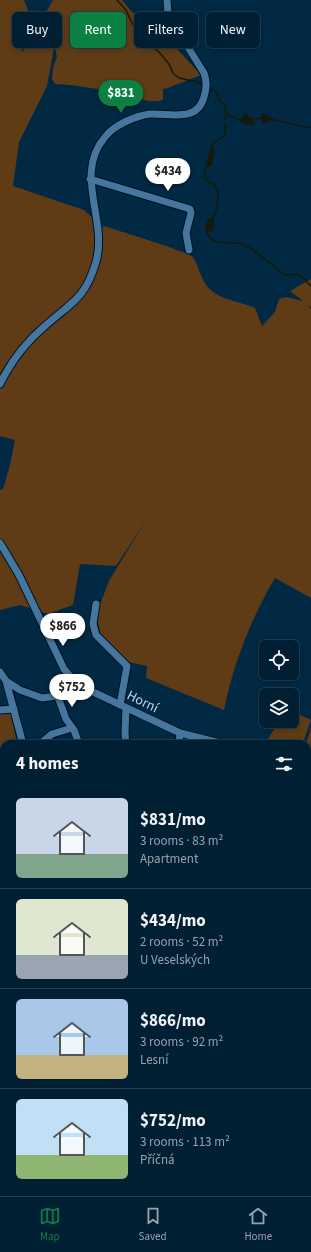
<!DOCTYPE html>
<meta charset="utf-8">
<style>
:root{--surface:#011f33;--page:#0b273b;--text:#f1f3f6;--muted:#96a2ac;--line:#233d4e;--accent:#0b8043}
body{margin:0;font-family:"Source Sans 3",sans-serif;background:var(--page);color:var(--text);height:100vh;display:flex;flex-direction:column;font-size:15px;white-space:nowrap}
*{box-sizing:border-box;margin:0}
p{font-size:13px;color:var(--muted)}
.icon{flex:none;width:22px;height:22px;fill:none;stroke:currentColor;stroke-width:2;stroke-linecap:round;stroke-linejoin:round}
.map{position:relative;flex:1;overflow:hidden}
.panel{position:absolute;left:0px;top:740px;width:311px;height:456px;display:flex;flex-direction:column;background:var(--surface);border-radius:12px 12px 0 0;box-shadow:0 2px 6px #0003,0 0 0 1px var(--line)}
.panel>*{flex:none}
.top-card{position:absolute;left:12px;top:12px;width:287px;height:36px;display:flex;gap:8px}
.tools{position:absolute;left:259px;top:640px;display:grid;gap:8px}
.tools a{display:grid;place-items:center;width:40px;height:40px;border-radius:6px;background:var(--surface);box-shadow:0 2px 6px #0003,0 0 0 1px var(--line);font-size:20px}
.price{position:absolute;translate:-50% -34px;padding:0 9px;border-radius:14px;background:#fff;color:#222;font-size:13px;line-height:26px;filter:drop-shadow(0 1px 2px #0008)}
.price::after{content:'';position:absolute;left:50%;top:24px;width:12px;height:9px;margin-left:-6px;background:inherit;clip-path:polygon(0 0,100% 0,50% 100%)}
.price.active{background:var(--accent);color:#fff}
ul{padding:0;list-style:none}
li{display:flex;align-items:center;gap:12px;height:100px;padding:0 16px}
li+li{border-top:1px solid var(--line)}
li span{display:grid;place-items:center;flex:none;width:112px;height:80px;border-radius:6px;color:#555}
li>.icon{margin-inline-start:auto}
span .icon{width:48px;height:48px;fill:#fffc;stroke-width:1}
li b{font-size:17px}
h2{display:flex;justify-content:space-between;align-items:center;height:48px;padding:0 16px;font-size:17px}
.pill{padding:0 14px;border-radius:6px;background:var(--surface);box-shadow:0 2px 6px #0003,0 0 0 1px var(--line);font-size:14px;line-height:36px}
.pill.active{background:var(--accent);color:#fff}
.dock{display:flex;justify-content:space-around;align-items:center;height:56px;border-top:1px solid var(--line);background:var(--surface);font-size:11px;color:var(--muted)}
.dock a{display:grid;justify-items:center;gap:2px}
.dock .active{color:var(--accent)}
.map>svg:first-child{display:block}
</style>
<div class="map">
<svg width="311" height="1196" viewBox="0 0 311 1196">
<rect width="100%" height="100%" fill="#012944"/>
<path fill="#603c16" d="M0,0H24L32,21L22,44V53L53,0H122L131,11L168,39L201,75L165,89L163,88V100C146,104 136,97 120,93C98,89 78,85 55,84L52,79L53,68L57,57L55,48L63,25L55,42L47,86L19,142L13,186L84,210L103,228L104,226C116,230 189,252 193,257C198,264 200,277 206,285C217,300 239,301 255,308L262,326L275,312L279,299L286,297L303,301L290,291L311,279V307L307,305L311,309V598L275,578C251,619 233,664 224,710L146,678L147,666L128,662L101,635L96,615L109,581L146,520L116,566L80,564L73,605L48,614L20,605L0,610V490L3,489L10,465L15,440L0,436Z
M292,711L311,720L304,740L301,744H265L279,721H292Z
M0,714H11L17,744H4V765H0Z
M311,728V782L307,781L306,744Z
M4,872V911H0V874Z
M4,965V1192H104V1196H0V967Z
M247,1192H262L265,1196H247Z"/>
<path fill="#141908" d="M246,113L254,122V126L239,122Z
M262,113L270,116L271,121L262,123Z
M210,148L215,149L212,165L206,168Z
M208,218L212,219L214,221V230L207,233L205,230Z"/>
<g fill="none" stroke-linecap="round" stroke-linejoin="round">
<path stroke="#141908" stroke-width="1.5" d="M117,0L126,10L138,36L159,52L169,64L173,73L179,78L198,82L203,85
M208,88L216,92L219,101L224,104L226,114L225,119
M226,114L240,120
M250,119L262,118
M270,119L311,128
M212,149L213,144L225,135V124
M206,167L205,178L211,184H215C220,196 218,209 212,220
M207,233C213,248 230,240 243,244C251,247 277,269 285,275L299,274L311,286
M0,893H4"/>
<defs>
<path id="minor" d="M90,179L190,209L191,213L186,233L189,250
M0,384C11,361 27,341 46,325C72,302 85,299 96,262C108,219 73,175 105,137C114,125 135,116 150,114C170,113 197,123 204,97C207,88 207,81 204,73L168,15L167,0
M0,543L19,575L64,669L70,676L91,691
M96,604L93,624L96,635L127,666L120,705
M0,672L6,681L23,744
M6,681L20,690L42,698L91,691L180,733L224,744
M58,697L66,719L74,730L79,744
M126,708L125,733L126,744
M0,710L14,709
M40,744L52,734L72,728
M179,744L180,733
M0,834H4
M0,845H4
M307,896H311
M307,924L311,928
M0,962L4,961
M307,997L311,1000
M307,1086L311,1085"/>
</defs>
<use href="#minor" stroke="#001123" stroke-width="9"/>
<use href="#minor" stroke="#45779e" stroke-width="7"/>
</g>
<g text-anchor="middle" stroke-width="4" stroke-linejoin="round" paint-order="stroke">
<g font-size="14" fill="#bfd9ef" stroke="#012944">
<text transform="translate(143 701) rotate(26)" y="5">Horní</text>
</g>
</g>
</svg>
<div class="tools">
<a><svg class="icon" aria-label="locate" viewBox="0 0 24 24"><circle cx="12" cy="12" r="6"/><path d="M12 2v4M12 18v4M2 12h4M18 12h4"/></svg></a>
<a><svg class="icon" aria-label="layers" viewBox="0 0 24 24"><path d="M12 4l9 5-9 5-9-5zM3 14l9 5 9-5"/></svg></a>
</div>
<b class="price active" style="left:121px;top:114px">$831</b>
<b class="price" style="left:168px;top:192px">$434</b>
<b class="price" style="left:63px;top:647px">$866</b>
<b class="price" style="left:72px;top:708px">$752</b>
<div class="top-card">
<a class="pill">Buy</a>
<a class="pill active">Rent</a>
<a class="pill">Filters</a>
<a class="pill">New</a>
</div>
<section class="panel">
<h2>4 homes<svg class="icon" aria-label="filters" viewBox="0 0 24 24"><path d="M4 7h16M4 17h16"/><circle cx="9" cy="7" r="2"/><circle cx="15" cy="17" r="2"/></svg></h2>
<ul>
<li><span style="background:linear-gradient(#c9d6e8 70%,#7fa58c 0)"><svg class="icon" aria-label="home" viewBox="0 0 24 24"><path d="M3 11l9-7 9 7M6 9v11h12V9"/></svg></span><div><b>$831/mo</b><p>3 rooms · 83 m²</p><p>Apartment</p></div></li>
<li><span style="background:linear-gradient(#dfe7d0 70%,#9aa5b1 0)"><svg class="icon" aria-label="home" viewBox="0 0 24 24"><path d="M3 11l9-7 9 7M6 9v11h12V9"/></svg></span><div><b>$434/mo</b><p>2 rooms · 52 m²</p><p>U Veselských</p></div></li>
<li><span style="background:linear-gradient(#a9c7e8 70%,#c2b280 0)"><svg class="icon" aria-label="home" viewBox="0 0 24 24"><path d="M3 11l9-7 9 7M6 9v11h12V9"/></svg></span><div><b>$866/mo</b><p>3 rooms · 92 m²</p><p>Lesní</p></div></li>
<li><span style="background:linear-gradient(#bfe0f5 70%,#8fb573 0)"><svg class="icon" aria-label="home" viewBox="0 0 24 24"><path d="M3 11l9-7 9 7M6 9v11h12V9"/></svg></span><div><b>$752/mo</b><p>3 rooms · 113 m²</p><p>Příčná</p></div></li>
</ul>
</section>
</div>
<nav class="dock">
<a class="active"><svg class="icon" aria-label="map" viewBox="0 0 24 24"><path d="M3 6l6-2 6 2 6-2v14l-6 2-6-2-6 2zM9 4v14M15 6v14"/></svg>Map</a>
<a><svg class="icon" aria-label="saved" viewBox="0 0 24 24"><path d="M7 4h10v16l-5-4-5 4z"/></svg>Saved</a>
<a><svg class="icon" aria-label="home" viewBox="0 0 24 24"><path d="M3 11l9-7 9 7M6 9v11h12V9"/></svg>Home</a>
</nav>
